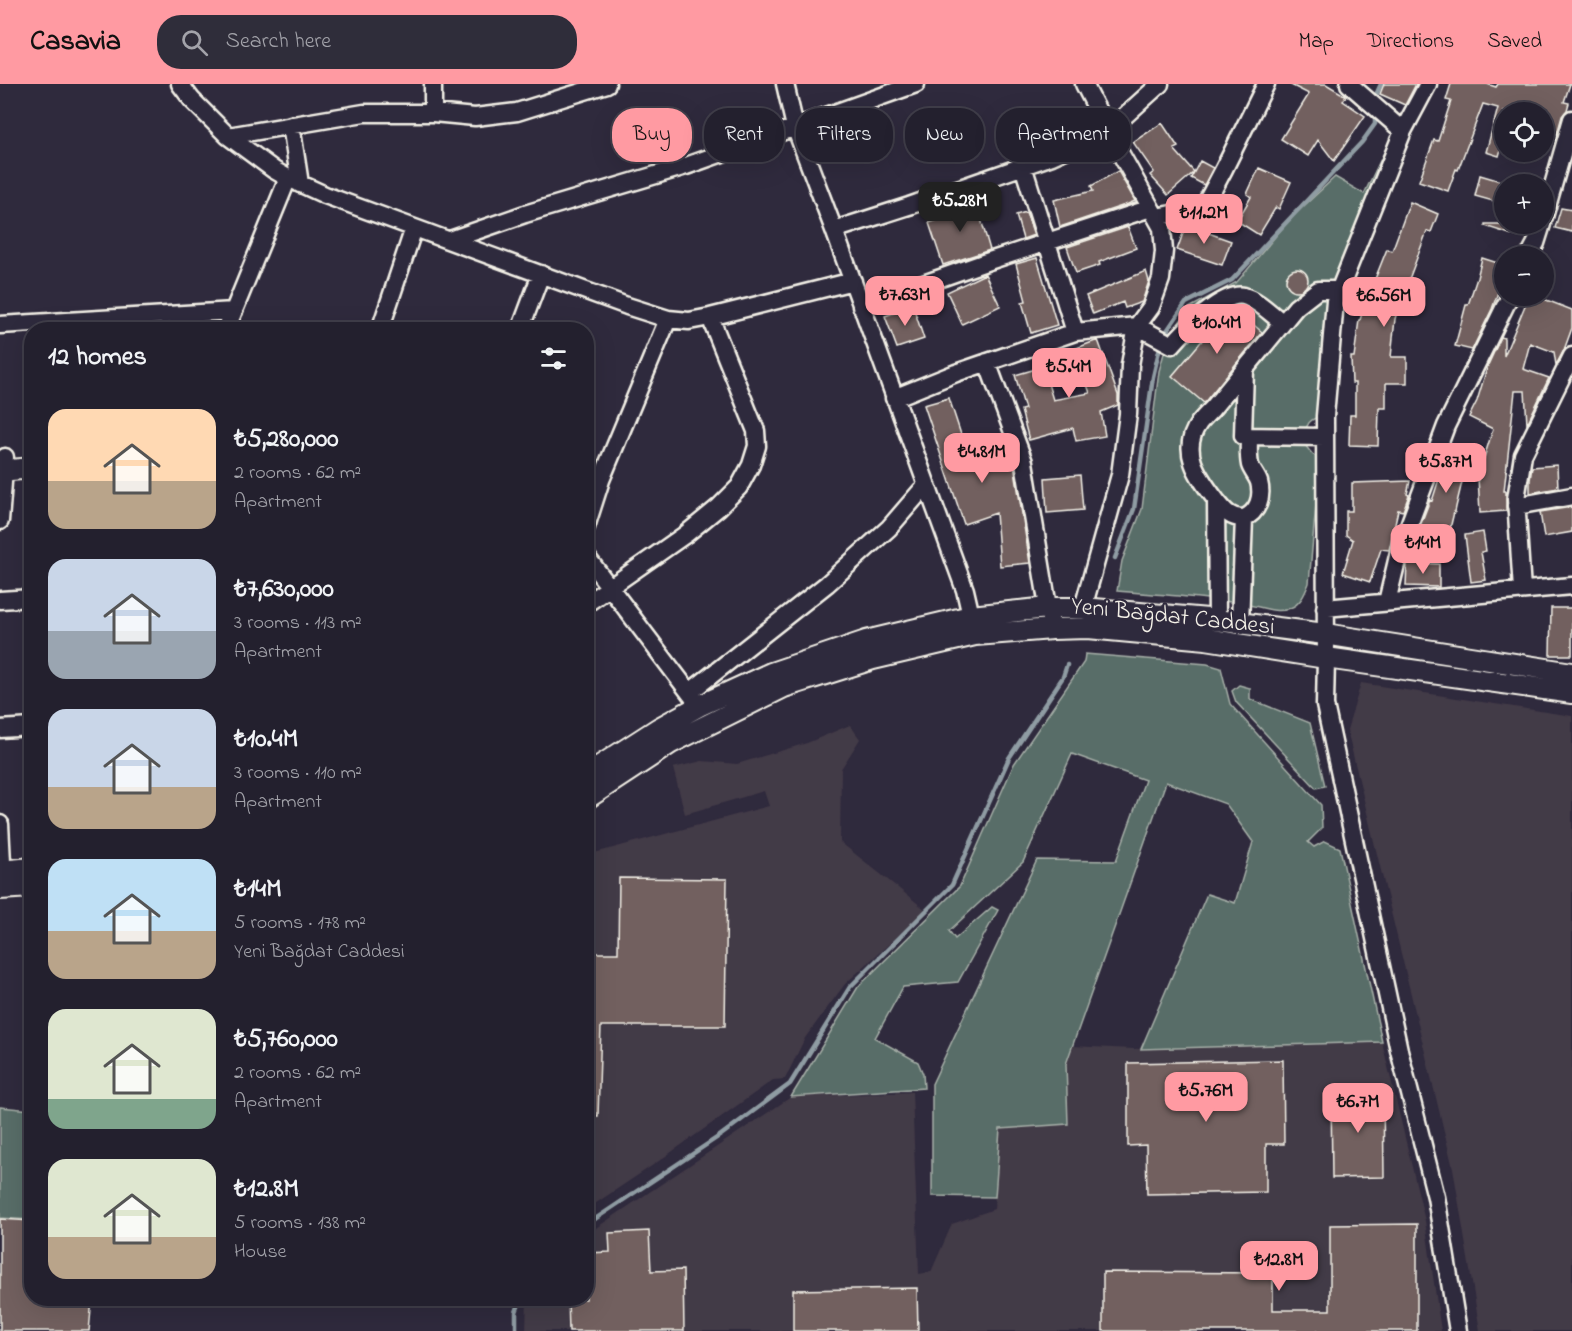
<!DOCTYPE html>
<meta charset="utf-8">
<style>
:root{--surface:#23202e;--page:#2f2d3a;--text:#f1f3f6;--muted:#a3a3aa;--line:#403e4a;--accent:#ff9aa2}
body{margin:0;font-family:"Indie Flower",sans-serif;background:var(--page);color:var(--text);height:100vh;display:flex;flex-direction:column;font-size:22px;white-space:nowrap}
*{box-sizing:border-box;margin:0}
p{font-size:20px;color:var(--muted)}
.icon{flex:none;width:33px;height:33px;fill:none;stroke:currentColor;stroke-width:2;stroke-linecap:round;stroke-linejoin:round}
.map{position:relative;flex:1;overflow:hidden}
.drawer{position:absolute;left:24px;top:238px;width:570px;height:984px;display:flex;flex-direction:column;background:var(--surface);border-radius:24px;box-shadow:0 6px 24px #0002,0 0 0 2px var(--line)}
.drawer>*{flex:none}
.banner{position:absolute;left:612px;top:24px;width:570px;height:54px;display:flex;gap:12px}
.tools{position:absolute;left:1494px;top:18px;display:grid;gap:12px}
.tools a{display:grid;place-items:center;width:60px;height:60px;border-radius:50%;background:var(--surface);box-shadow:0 6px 24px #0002,0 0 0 2px var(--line);font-size:30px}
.price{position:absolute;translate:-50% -51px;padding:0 14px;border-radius:12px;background:var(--accent);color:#111;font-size:20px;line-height:39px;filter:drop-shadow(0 2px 3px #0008)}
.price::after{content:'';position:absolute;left:50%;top:36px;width:18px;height:14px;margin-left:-9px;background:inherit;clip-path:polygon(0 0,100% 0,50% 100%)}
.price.active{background:#222;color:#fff}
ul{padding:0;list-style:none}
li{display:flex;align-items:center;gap:18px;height:150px;padding:0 24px}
li span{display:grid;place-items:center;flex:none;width:168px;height:120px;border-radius:18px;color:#555}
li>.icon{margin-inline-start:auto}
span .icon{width:72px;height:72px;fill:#fffc;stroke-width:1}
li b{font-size:26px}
h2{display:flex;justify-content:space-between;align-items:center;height:72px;padding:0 24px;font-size:26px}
.tag{padding:0 21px;border-radius:24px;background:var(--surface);box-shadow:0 6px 24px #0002,0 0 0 2px var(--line);font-size:21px;line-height:54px}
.tag.active{background:var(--accent);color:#111}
header{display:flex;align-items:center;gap:36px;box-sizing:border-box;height:84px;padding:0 30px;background:var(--accent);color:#111}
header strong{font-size:28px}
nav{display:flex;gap:33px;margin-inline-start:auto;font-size:21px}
.search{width:420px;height:54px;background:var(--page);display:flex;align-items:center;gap:15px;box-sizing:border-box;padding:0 21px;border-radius:24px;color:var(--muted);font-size:22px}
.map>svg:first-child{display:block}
</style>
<header>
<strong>Casavia</strong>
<div class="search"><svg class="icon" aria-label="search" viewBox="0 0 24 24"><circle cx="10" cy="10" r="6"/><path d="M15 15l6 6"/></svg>Search here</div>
<nav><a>Map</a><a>Directions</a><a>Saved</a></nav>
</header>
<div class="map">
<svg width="1572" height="1247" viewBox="0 0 1572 1247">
<rect width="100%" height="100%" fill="#2f2a3d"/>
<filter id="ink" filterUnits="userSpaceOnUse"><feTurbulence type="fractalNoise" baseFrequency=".0167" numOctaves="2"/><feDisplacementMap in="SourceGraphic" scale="12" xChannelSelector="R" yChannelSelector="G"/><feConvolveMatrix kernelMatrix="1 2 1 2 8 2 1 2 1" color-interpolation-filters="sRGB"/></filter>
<g filter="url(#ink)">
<path fill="#433a47" d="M1361,599L1572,632V1247H1480L1453,1084L1347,646Z
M850,641L860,655L841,685L840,758L926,826L845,900L805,954L785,995L773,996L656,1079L587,1125V771L769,722L764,707L685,730L673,684L702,677L737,680L807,659Z
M1382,958L1425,1137L1441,1247H526L527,1215H586L587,1150L791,1013L912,1008L919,1190L931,1188L952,1140L994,1125L999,1045L1068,1040L1066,980L1072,962L1133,965Z"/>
<path fill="#586d67" stroke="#a6afa8" stroke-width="1.5" d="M1392,52L1367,128L1338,188L1334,212L1320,333C1305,335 1305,348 1304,360L1313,371L1320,374L1309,499C1305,509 1301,520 1290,524C1279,530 1266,524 1254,522C1209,513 1163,511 1117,507L1122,477L1142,425L1159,287L1168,255L1189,224L1237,198L1291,134L1335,93L1364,110Z
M1085,570L1207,580L1221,584L1230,620L1321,721L1322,744L1308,758L1314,763L1325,757L1340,764L1382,958L1141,965L1207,810L1235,819L1253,758L1226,720L1166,698L1066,980L1068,1040L1000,1045L995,1113L932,1112V1000L1037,776L1116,777L1145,696L1072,670L1023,778L949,847L955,855L992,823L998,826L958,898L903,903L875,954L918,978L923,990L924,1004L791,1013L858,903L960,802L1014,680L1084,578Z
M1239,601L1250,604V615L1310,639L1325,702L1316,704L1236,618L1232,607Z
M0,1023L31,1026V1136L0,1134Z"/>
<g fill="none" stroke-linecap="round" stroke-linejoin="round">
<path stroke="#8f9ca3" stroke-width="4.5" d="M1376,17V11L1381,0
M1115,474L1134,425L1153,293L1162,254L1186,219L1232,196L1362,58L1375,40V29
M586,1141L721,1051L790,1000L850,903L952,801L1009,674L1063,593L1067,581
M516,1247V1228L521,1215"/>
</g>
<path fill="#72615f" stroke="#f4f1e8" stroke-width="1.5" d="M1289,0H1326L1346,12L1343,17L1365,32L1334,77L1318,56L1308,72L1281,55L1309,10Z
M1384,0H1416L1405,21L1380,10Z
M1451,0H1487L1496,3L1498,0H1570L1564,18L1569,19L1567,26L1562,32L1557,50L1544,47V28H1504V55L1499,72L1486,68L1498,24L1483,20L1458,86L1456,85L1448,107L1419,97L1434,56L1438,57L1451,17L1446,16Z
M1162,39L1178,63L1174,65L1194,88L1168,111L1150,91L1154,88L1133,58Z
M1200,77L1213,84L1204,101L1191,94Z
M1259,84L1291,98L1279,125L1276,123L1259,151L1237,137L1251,113L1247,110Z
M1118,87L1135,117L1128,120L1060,143L1054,116L1093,107L1091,102Z
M1480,91L1504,98V120L1475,112Z
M975,115L990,166L943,181L929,139L950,132L947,124Z
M1410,118L1438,130L1431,148L1427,147L1405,206L1404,205L1395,235L1391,273H1407V299H1386V324H1379L1378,362L1349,361L1350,331H1355V299H1352L1351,273H1354L1359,236H1360L1371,200H1373L1387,165L1392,167Z
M1561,124L1572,126V148L1555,144Z
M1026,128L1034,151L1023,155L1016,131Z
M1485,140H1524L1519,153L1485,142Z
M1186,141L1231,157L1222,181L1177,166Z
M1128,143L1136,164L1099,178L1100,181L1076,189L1067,163Z
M1037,174L1057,241L1031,249L1022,218L1026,217L1016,180Z
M1482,174L1504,181V201L1501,200L1492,225L1472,266L1455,262L1466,221H1468L1477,194Z
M1286 196a11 11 0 1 1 22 0a11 11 0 1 1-22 0Z
M1146,187L1149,197L1142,218L1125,224L1123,218L1093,230L1086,212Z
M985,190L1000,222L962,240L947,208Z
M1529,212H1536L1572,226V244L1564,266L1556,281L1554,268L1530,259L1523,285L1549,294L1527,340L1525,307H1515L1504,407H1506V427L1480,429L1477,375L1483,377L1493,345L1469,333L1477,317L1488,281L1501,253L1504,254V272Z
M913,222L924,255L897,264L885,232Z
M1234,224L1262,248L1204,319L1172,292L1227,227Z
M1098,256L1118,311V321L1101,328L1105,352L1076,357L1073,344L1029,356L1021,326L1025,325L1015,291L1043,283L1053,316L1090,309L1074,265Z
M949,314L969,375L1007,362L1014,381L1030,479L1000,482L996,429L964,440L924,321Z
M1448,367L1468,373L1456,423L1455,428H1454L1449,449L1420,442L1430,416L1432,417Z
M1557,381L1558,404L1530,409V396L1532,383Z
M1080,391L1083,426L1047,429L1045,394Z
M1410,397L1407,410L1409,411L1403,427L1398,426L1389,466L1381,465L1370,498L1343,489L1353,456L1346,451V427H1352V399Z
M1572,423V448L1544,453L1540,428Z
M1483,448L1486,467L1481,468L1486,496L1471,498L1465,451Z
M1407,479L1439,480V503L1406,502Z
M1551,524H1572V571H1550Z
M619,794L727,795L725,942H601L598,1032H586V869H618Z
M1283,976L1284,1060H1266V1108L1147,1110L1146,1061L1128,1062V979Z
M1383,1007L1384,1093L1332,1094L1331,1008Z
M0,1135L32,1137V1215H92L89,1247H0Z
M1417,1140V1247H1103V1188L1273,1189V1226H1330V1141Z
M649,1147L651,1187L683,1186L684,1247H569L568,1215H586V1169L610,1168L609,1149Z
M917,1204L918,1247H793V1206Z"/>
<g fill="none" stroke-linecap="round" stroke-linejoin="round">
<defs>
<path id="minor" d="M180,0L192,16L228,52L274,86L288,94L325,111L627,222L668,235L689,237L710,233L853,197
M433,0V29
M785,0L795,43L834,146L965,506L974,545
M1349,0L1403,47
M1428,0L1403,47L1335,217L1325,332L1326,574L1325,621L1399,966L1436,1113L1458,1247
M291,41L300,100
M228,52L364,29H433L475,33L517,28L607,0
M1023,82L1075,248
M1156,133L1182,128L1205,121L1224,85L1266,0
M1544,133L1572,35
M834,146L909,122L1052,72L1108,47L1160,0
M450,156L525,130L686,82L916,0
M1529,172L1536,159L1542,140
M861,222L986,178L1151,124
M0,241L234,227
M226,246L288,94
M380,246L414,144
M520,246L541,190
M987,278L1024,378L1050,535
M1245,285L1243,352L1325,353
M894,314L956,289L1075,248L1137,242L1172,261C1185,246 1223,207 1244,212C1258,216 1271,230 1283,239
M1216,416C1224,426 1230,435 1244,434L1240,539
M1516,422L1572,412
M1244,434C1258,428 1263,413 1259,398C1257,392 1252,387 1250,381C1248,371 1249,362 1249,352
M0,437L5,373
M586,443L601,396L668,235
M586,472L695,616
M1522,506L1516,415L1523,371L1572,272
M0,516L32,514
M1387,518L1399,468L1446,342L1510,212
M586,520L686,450L719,423L739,403L751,381L757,362L756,347L710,233
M1083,524L1120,391L1128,330L1130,281L1137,242L1151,223L1161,195L1164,167L1162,144L1108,47L1084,0
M1325,524L1572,502
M1217,536L1216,416C1198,392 1179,367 1199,339C1203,334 1208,329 1212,325L1296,223L1318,206H1339
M690,608L827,500L889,444L926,401
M0,645L32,643
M0,740L3,798"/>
<path id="major" d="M0,387L32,384
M586,691L659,644L699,622L771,589L866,557L971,532L1048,524H1083L1208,535L1325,550L1572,589
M586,715L671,659L784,603L873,575L975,551L1052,545L1088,544L1206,555L1326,574L1572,609
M0,787L32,784
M0,805L32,803"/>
</defs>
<use href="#minor" stroke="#f4f1e8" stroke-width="21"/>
<use href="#major" stroke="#f4f1e8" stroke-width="24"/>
<use href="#minor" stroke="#2f2a3d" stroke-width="16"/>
<use href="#major" stroke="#2f2a3d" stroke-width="20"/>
</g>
</g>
<g text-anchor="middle" stroke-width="4.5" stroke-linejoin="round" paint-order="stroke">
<g font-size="24" fill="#f4f1e8" stroke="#2f2a3d">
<text transform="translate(1173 531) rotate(6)" y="8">Yeni Bağdat Caddesi</text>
</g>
</g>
</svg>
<div class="tools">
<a><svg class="icon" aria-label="locate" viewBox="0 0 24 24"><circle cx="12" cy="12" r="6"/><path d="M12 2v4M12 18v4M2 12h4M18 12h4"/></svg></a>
<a>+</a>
<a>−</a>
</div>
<b class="price active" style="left:960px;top:149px">₺5.28M</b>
<b class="price" style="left:1204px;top:161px">₺11.2M</b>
<b class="price" style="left:905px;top:243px">₺7.63M</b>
<b class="price" style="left:1384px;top:244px">₺6.56M</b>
<b class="price" style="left:1217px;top:271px">₺10.4M</b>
<b class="price" style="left:1069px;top:315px">₺5.4M</b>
<b class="price" style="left:982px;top:400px">₺4.81M</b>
<b class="price" style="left:1446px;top:410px">₺5.87M</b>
<b class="price" style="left:1423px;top:491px">₺14M</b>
<b class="price" style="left:1206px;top:1039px">₺5.76M</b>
<b class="price" style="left:1358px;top:1050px">₺6.7M</b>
<b class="price" style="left:1279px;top:1208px">₺12.8M</b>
<div class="banner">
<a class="tag active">Buy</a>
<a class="tag">Rent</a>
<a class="tag">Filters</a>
<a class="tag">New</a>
<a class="tag">Apartment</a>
</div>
<section class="drawer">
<h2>12 homes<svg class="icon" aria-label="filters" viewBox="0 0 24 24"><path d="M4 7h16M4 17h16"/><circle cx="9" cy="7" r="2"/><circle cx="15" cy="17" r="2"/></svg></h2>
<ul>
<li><span style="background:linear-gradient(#ffd9b3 60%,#b9a48a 0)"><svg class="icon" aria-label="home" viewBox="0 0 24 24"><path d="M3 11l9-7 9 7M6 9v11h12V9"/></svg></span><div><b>₺5,280,000</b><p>2 rooms · 62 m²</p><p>Apartment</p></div></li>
<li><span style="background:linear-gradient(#c9d6e8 60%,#9aa5b1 0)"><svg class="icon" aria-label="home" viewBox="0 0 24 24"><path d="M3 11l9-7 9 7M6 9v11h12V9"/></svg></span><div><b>₺7,630,000</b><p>3 rooms · 113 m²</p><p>Apartment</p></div></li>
<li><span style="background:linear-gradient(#c9d6e8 65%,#b9a48a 0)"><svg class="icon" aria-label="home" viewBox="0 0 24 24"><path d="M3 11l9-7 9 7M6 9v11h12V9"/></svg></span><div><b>₺10.4M</b><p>3 rooms · 110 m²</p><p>Apartment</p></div></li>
<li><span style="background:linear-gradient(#bfe0f5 60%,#b9a48a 0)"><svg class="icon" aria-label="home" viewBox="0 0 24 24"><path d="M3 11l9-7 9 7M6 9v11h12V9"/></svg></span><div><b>₺14M</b><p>5 rooms · 178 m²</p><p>Yeni Bağdat Caddesi</p></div></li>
<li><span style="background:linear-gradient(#dfe7d0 75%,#7fa58c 0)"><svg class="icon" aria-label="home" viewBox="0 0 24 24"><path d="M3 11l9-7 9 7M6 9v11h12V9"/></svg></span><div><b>₺5,760,000</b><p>2 rooms · 62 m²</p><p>Apartment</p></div></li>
<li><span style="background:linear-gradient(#dfe7d0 65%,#b9a48a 0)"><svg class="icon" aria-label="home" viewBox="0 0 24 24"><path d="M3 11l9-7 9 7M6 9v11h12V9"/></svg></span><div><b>₺12.8M</b><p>5 rooms · 138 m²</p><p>House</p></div></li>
</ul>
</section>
</div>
